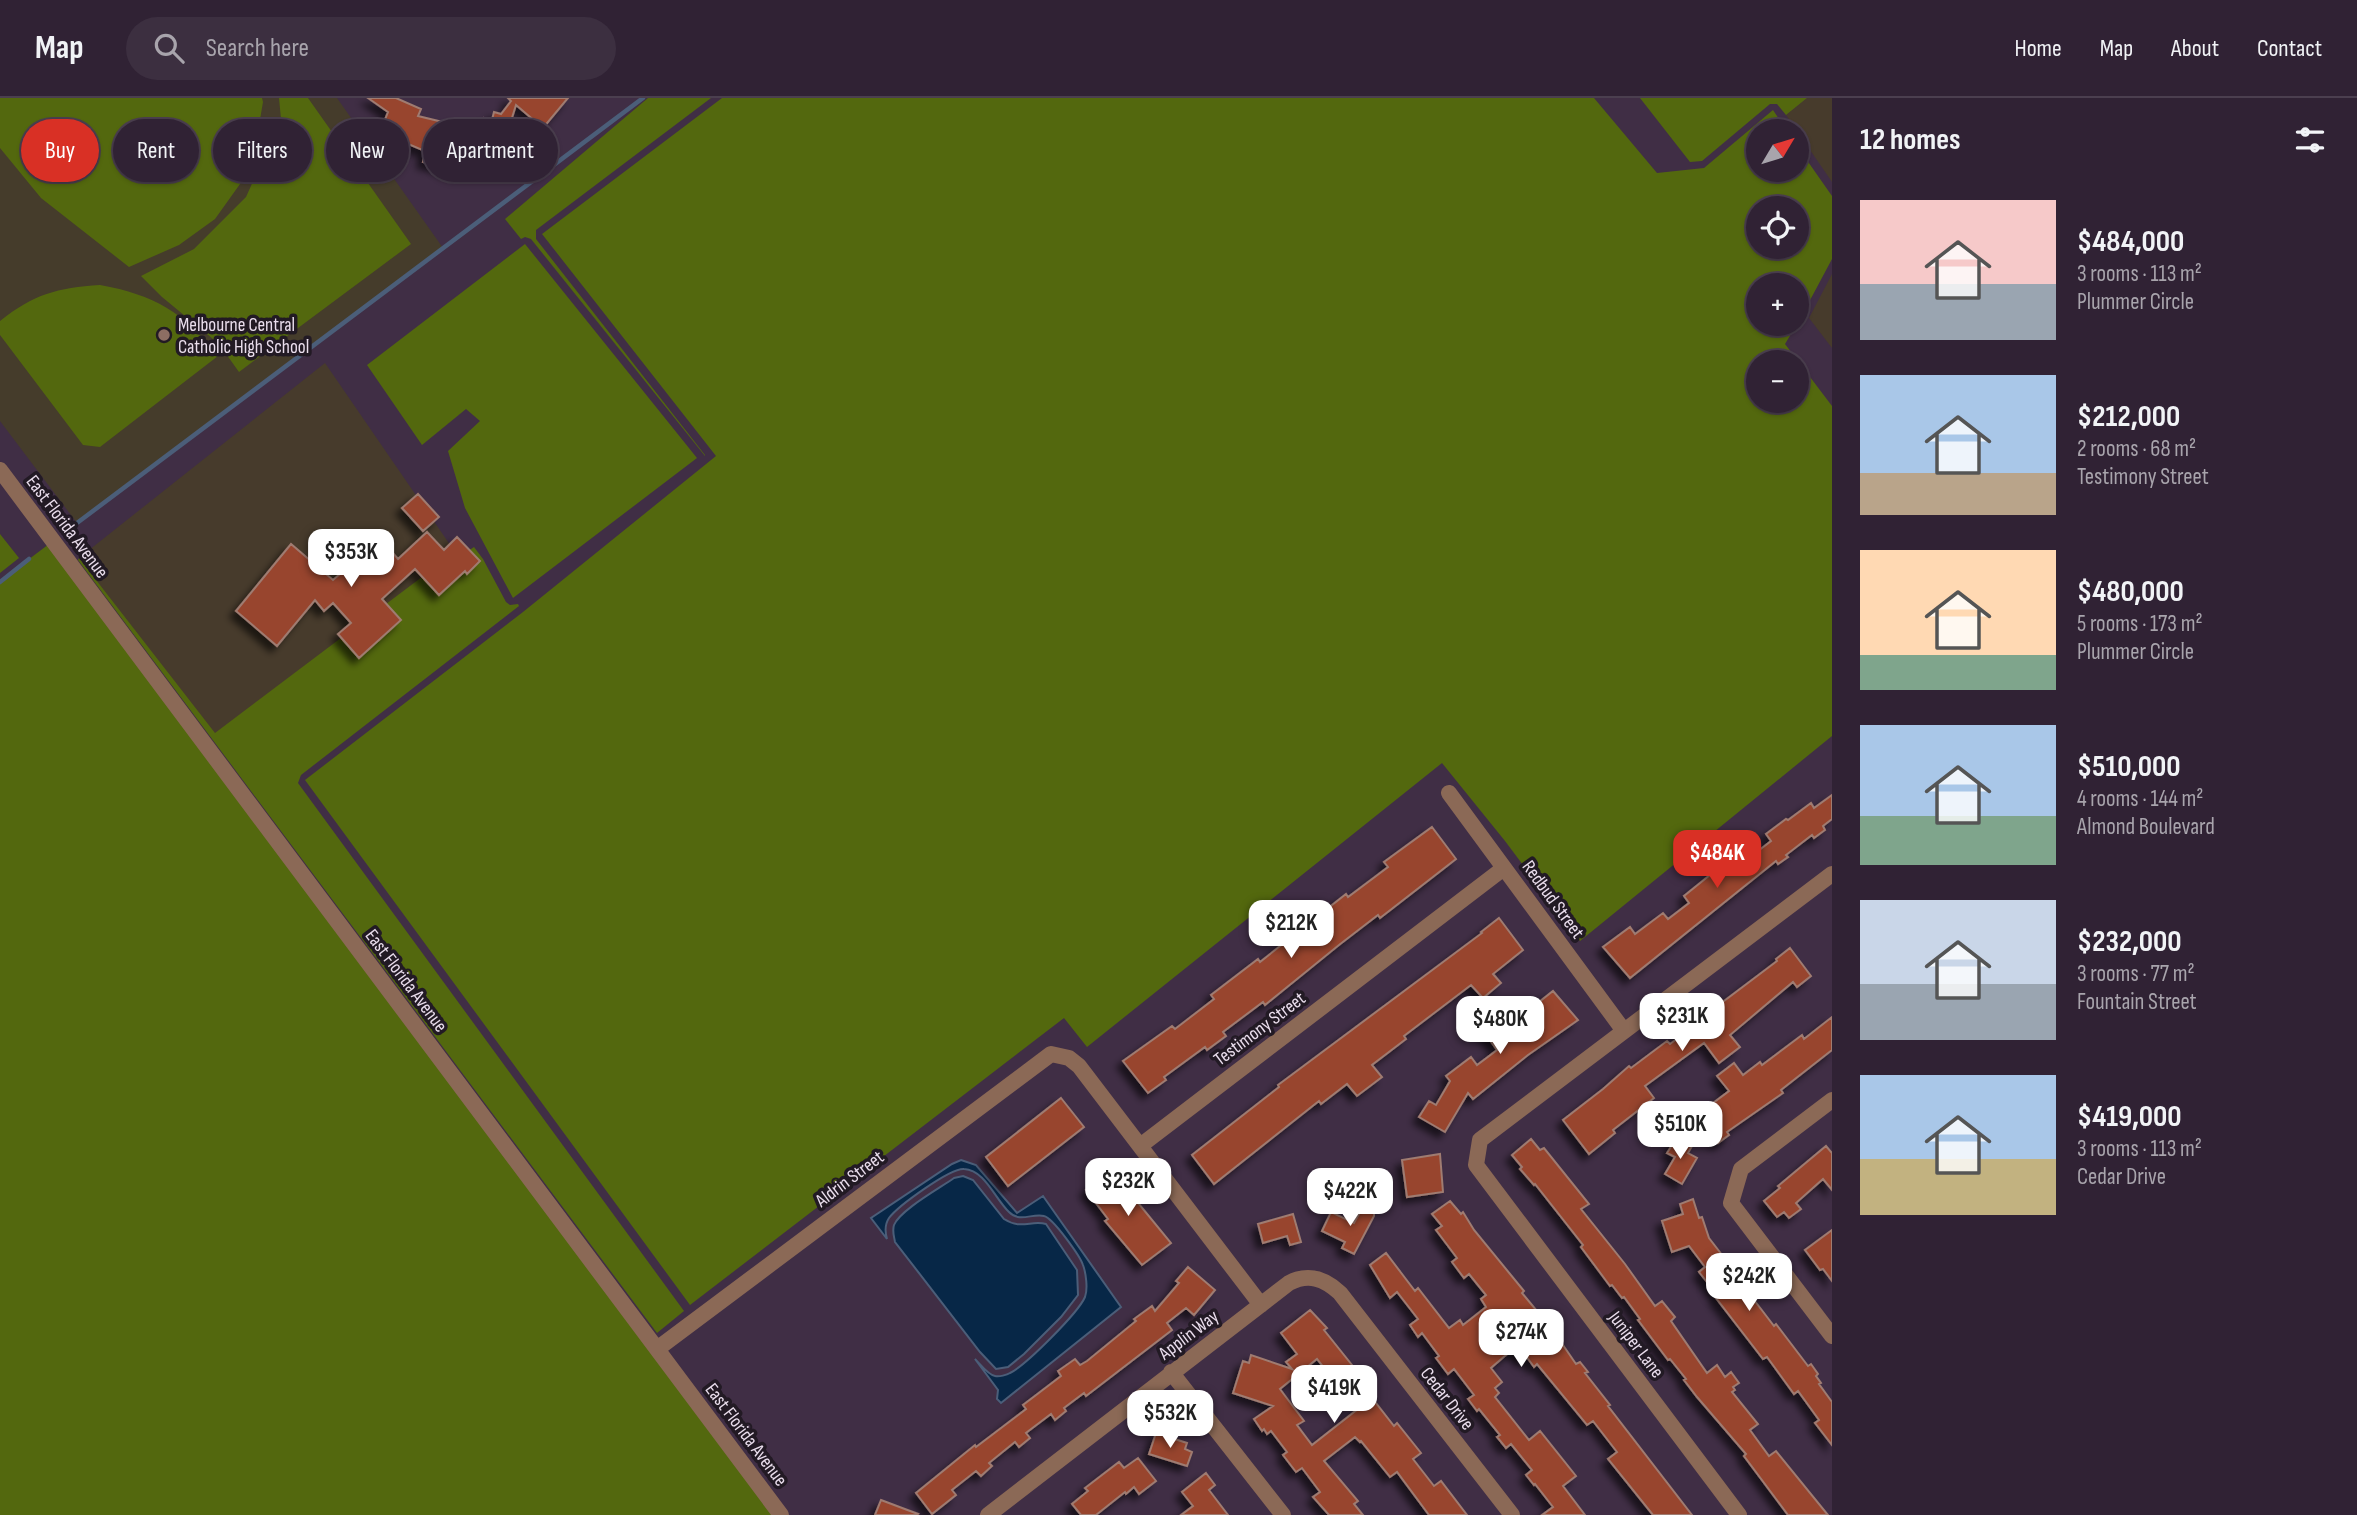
<!DOCTYPE html>
<meta charset="utf-8">
<style>
:root{--surface:#302234;--page:#3c2f40;--text:#f1f3f6;--muted:#a8a4ac;--line:#4b3f4f;--accent:#d93025}
body{margin:0;font-family:"Sofia Sans Condensed",sans-serif;background:var(--page);color:var(--text);height:100vh;display:flex;flex-direction:column;font-size:26px;white-space:nowrap}
*{box-sizing:border-box;margin:0}
p{font-size:23px;color:var(--muted)}
.icon{flex:none;width:38px;height:38px;fill:none;stroke:currentColor;stroke-width:2;stroke-linecap:round;stroke-linejoin:round}
.map{position:relative;flex:1;overflow:hidden}
.side{display:flex;flex-direction:column;background:var(--surface);width:525px}
.side>*{flex:none}
.top-card{position:absolute;left:21px;top:21px;width:665px;height:63px;display:flex;gap:14px}
.needle{width:46px;rotate:52deg}
.tools{position:absolute;left:1746px;top:21px;display:grid;gap:14px}
.tools a{display:grid;place-items:center;width:63px;height:63px;border-radius:50%;background:var(--surface);box-shadow:0 2px 5px #0004,0 0 0 2px var(--line);font-size:35px}
.price{position:absolute;translate:-50% -60px;padding:0 16px;border-radius:14px;background:#fff;color:#222;font-size:23px;line-height:46px;filter:drop-shadow(0 2px 4px #0008)}
.price::after{content:'';position:absolute;left:50%;top:42px;width:21px;height:16px;margin-left:-10px;background:inherit;clip-path:polygon(0 0,100% 0,50% 100%)}
.price.selected{background:var(--accent);color:#fff}
ul{padding:0;list-style:none}
li{display:flex;align-items:center;gap:21px;height:175px;padding:0 28px}
li span{display:grid;place-items:center;flex:none;width:196px;height:140px;border-radius:0px;color:#555}
li>.icon{margin-inline-start:auto}
span .icon{width:84px;height:84px;fill:#fffc;stroke-width:1}
li b{font-size:30px}
h2{display:flex;justify-content:space-between;align-items:center;height:84px;padding:0 28px;font-size:30px}
.tag{padding:0 24px;border-radius:32px;background:var(--surface);box-shadow:0 2px 5px #0004,0 0 0 2px var(--line);font-size:24px;line-height:63px}
.tag.selected{background:var(--accent);color:#fff}
header{display:flex;align-items:center;gap:42px;box-sizing:border-box;height:98px;padding:0 35px;background:var(--surface);border-bottom:2px solid var(--line)}
header strong{font-size:33px}
nav{display:flex;gap:38px;margin-inline-start:auto;font-size:24px}
.search{width:490px;height:63px;background:var(--page);display:flex;align-items:center;gap:18px;box-sizing:border-box;padding:0 24px;border-radius:38px;color:var(--muted);font-size:26px}
main{display:flex;flex:1;min-height:0}
.map>svg:first-child{display:block}
</style>
<header>
<strong>Map</strong>
<div class="search"><svg class="icon" aria-label="search" viewBox="0 0 24 24"><circle cx="10" cy="10" r="6"/><path d="M15 15l6 6"/></svg>Search here</div>
<nav><a>Home</a><a>Map</a><a>About</a><a>Contact</a></nav>
</header>
<main>
<div class="map">
<svg width="1832" height="1417" viewBox="0 0 1832 1417">
<defs>
<filter id="shadow"><feDropShadow dx="-6" dy="6" stdDeviation="3.5" flood-color="#0009"/></filter>
</defs>
<rect width="100%" height="100%" fill="#402e45"/>
<path fill="#473b2c" d="M1807,0H1832V84L1786,17Z
M1832,176V250L1809,220Z
M325,265L455,454L215,636L79,460Z"/>
<path fill="#453c2b" d="M0,0H337L443,150L77,425L0,323Z"/>
<path fill="#53680e" fill-rule="evenodd" d="M0,0H262L263,4L256,45L240,86L215,121L179,147L129,169L41,100L0,50Z
M279,0H308L411,146L239,274L219,246L162,199L141,178L194,151L246,99L281,21Z
M648,0H711L536,132V141L705,357V358L531,141L525,139L521,141L505,121Z
M722,0H1594L1657,75L1704,70L1773,12L1787,33H1759V72H1797V48L1832,98V161L1800,221L1797,225V187H1759V226H1797L1785,246L1832,308V638L1580,843L1505,743L1442,665L1087,949L1064,920L690,1207L305,682L523,514L716,358L542,136ZM1759,110H1797V149H1759ZM1797,264V303H1759V264Z
M1640,0H1807L1786,17L1777,6H1770L1702,63L1690,64Z
M525,146L697,360L513,500L465,410L448,353L480,323L466,311L422,347L367,267Z
M100,187C155,197 183,214 218,258L100,349L83,347L0,237V223C34,196 57,190 100,187Z
M0,436L19,460L0,475Z
M53,443L781,1417H0V483Z
M474,449L483,461L506,504L510,507L518,506L519,508L301,677L298,685L684,1213L657,1235L78,462L79,460L215,635L455,454L459,459Z"/>
<path fill="#072747" stroke="#4b5e79" stroke-width="2" d="M961,1062L976,1067L1017,1115L1043,1098L1121,1209L1001,1305L997,1301L998,1292L975,1261C980,1266 988,1277 995,1278C999,1279 1007,1277 1010,1275C1026,1267 1078,1215 1085,1199C1088,1191 1086,1175 1083,1167C1080,1158 1053,1120 1044,1118C1032,1115 1020,1125 1009,1114C995,1101 985,1072 964,1071C950,1070 898,1108 889,1120C885,1126 885,1134 887,1141L871,1120L952,1066Z
M963,1078L973,1082L1004,1121C1021,1132 1031,1122 1046,1126L1077,1172L1078,1197L1061,1219L1024,1256L1008,1269L996,1271L980,1254L895,1144C894,1138 892,1133 894,1127C900,1112 940,1090 954,1080Z"/>
<g fill="none" stroke-linecap="round" stroke-linejoin="round">
<path stroke="#4b5e79" stroke-width="4.5" d="M77,425L643,0
M0,484L29,461"/>
</g>
<path fill="#98452e" stroke="#9f7b71" stroke-width="2" filter="url(#shadow)" d="M368,0H396L421,11L418,18L480,33L484,20L492,22L494,14L501,16L511,3L508,0H568L543,30L516,7L507,36L516,38L509,61L500,59L498,65L461,55V58L453,56L450,70L423,64L425,53L380,34L388,14Z
M418,396L439,419L423,433L402,410Z
M427,434L444,452L457,439L480,463L467,476L465,473L439,497L415,471L382,501L401,522L359,560L338,536L351,525L333,505L324,513L315,502L277,548L236,513L291,446L333,482L381,441L398,461Z
M1832,697V721L1823,728L1825,732L1814,740L1812,737L1786,757L1788,759L1778,766L1776,763L1630,880L1603,849L1630,829L1635,836L1663,815L1668,821L1689,805L1684,798L1726,764L1722,758L1737,746L1749,760L1771,743L1766,736L1786,721L1788,722L1811,705L1814,710Z
M1432,729L1456,761L1380,820L1378,817L1339,847L1265,907L1263,904L1223,934L1226,938L1207,952L1205,949L1164,979L1166,982L1148,995L1123,963L1172,928L1175,931L1214,901L1211,897L1258,861L1260,864L1346,796L1348,799L1388,769L1384,764Z
M1499,820L1523,852L1493,876L1501,885L1483,900L1471,887L1404,938L1406,941L1372,967L1382,979L1357,998L1347,986L1321,1006L1319,1003L1214,1086L1192,1057L1279,989L1278,987L1482,835L1481,834Z
M1790,850L1811,878L1797,889L1793,884L1730,937L1740,949L1719,965L1704,945L1645,988L1654,1000L1613,1032L1615,1035L1589,1056L1563,1022L1603,991L1629,968L1631,970L1667,943L1670,946L1693,929L1689,925L1710,909L1712,912L1777,863L1776,861Z
M1553,893L1578,922L1528,957L1473,1001L1468,995L1445,1034L1419,1019L1429,1003L1436,1007L1450,983L1446,978L1471,959L1477,967L1497,952L1484,934L1504,919L1510,927Z
M1832,919V952L1781,992L1783,995L1727,1034L1729,1037L1718,1045L1697,1017L1729,993L1717,978L1734,965L1743,977L1760,964L1762,967L1802,937L1804,941Z
M1061,1000L1084,1029L1008,1088L986,1059Z
M1677,1039L1692,1048L1688,1055L1697,1060L1682,1086L1665,1076L1675,1059L1667,1055Z
M1531,1041L1540,1052L1544,1050L1589,1106L1581,1111L1625,1166L1655,1208L1662,1203L1675,1219L1671,1223L1707,1275L1717,1267L1725,1279L1731,1274L1739,1285L1733,1289L1735,1292L1732,1294L1758,1326L1750,1332L1769,1358L1776,1353L1828,1417H1788L1744,1358L1746,1356L1697,1299L1684,1282L1686,1281L1670,1261L1668,1262L1638,1222L1640,1221L1624,1199L1622,1200L1612,1187L1610,1188L1581,1149L1583,1147L1535,1086L1534,1087L1520,1071L1522,1069L1512,1057Z
M1826,1048L1832,1055V1092L1823,1081L1796,1105L1801,1111L1789,1120L1784,1114L1777,1119L1764,1103L1780,1090L1778,1088Z
M1440,1056L1443,1094L1407,1099L1402,1062Z
M1113,1071L1126,1088L1125,1089L1171,1145L1142,1167L1105,1123L1108,1121L1086,1092Z
M1693,1101L1699,1120L1702,1119L1709,1140L1726,1162L1729,1160L1752,1191L1748,1194L1774,1228L1776,1226L1808,1268L1811,1266L1818,1276L1816,1278L1821,1285L1819,1286L1832,1304V1347L1815,1325L1819,1322L1798,1293L1794,1296L1767,1259L1763,1261L1716,1200L1718,1198L1699,1174L1705,1169L1689,1148L1672,1154L1662,1123L1683,1116L1680,1106Z
M1450,1103L1461,1116L1463,1114L1474,1132L1524,1193L1522,1195L1552,1231L1576,1266L1580,1264L1588,1274L1585,1275L1610,1307L1608,1308L1692,1417H1653L1608,1361L1617,1354L1593,1323L1587,1327L1537,1266L1534,1269L1526,1258L1522,1262L1513,1251L1491,1270L1502,1284L1495,1290L1499,1295L1495,1299L1529,1342L1540,1333L1576,1378L1563,1388L1585,1417H1542L1553,1409L1535,1386L1534,1387L1526,1377L1532,1372L1511,1346L1506,1350L1497,1339L1500,1337L1479,1311L1477,1313L1468,1301L1474,1297L1454,1271L1448,1276L1436,1260L1439,1258L1422,1235L1418,1239L1410,1227L1418,1221L1397,1194L1390,1200L1370,1167L1386,1155L1415,1193L1418,1190L1449,1230L1460,1222L1463,1227L1486,1209L1481,1201L1486,1197L1469,1176L1464,1180L1452,1164L1457,1160L1436,1132L1442,1128L1432,1116Z
M1364,1107L1374,1113V1118L1354,1156L1342,1150L1345,1144L1322,1133L1331,1114L1354,1125Z
M1293,1116L1301,1144L1290,1147L1287,1138L1263,1145L1258,1126Z
M1832,1132V1183L1823,1171L1820,1172L1805,1152Z
M1188,1169L1215,1192L1194,1217L1186,1210L1167,1225L1172,1232L1086,1298L1084,1295L1064,1310L1066,1313L1055,1322L1051,1316L1026,1335L1030,1340L1019,1349L1015,1344L989,1365L992,1368L981,1378L976,1373L952,1392L956,1397L932,1416L916,1395L975,1347L976,1349L1026,1311L1023,1307L1061,1278L1058,1273L1075,1261L1080,1267L1087,1263L1136,1223L1134,1221L1152,1208L1155,1213L1179,1185L1176,1183Z
M1310,1212L1327,1230L1324,1232L1352,1267L1349,1269L1359,1282L1343,1294L1317,1261L1280,1291L1304,1323L1297,1327L1312,1347L1372,1300L1394,1328L1397,1325L1421,1355L1413,1361L1434,1388L1441,1383L1467,1417H1429L1397,1374L1390,1379L1361,1343L1360,1344L1355,1339L1324,1363L1358,1403L1354,1406L1363,1417H1329L1313,1399L1320,1394L1302,1370L1296,1374L1283,1357L1287,1354L1271,1333L1267,1336L1264,1331L1262,1333L1254,1321L1273,1308L1233,1295L1243,1263L1249,1265L1251,1257L1292,1271L1286,1264L1297,1256L1281,1235Z
M1156,1335L1187,1345L1185,1351L1192,1354L1187,1368L1149,1356Z
M1138,1360L1156,1383L1139,1396L1134,1389L1126,1396L1125,1394L1096,1417H1081L1072,1406L1088,1393L1085,1390L1119,1364L1124,1370Z
M1206,1375L1215,1387L1209,1392L1228,1417H1181L1193,1408L1182,1394Z
M881,1402L918,1416L917,1417H875Z"/>
<g fill="none" stroke-linecap="round" stroke-linejoin="round">
<path stroke="#8b6956" stroke-width="16" d="M0,372L781,1417
M1449,695L1624,933
M1832,1002L1741,1071L1731,1105L1832,1238
M1140,1048L1504,770
M657,1251L1051,956L1069,960L1079,968L1261,1207
M1171,1274L1283,1417
M988,1417L1289,1185C1308,1175 1324,1180 1340,1195L1512,1417
M1739,1417L1476,1067L1480,1042L1832,776"/>
</g>
<circle fill="#8d6e63" stroke="#221a24" stroke-width="2.5" cx="164" cy="237" r="7"/>
<g text-anchor="middle" stroke-width="7" stroke-linejoin="round" paint-order="stroke">
<g font-size="19" fill="#eadeed" stroke="#221a24" text-anchor="start">
<text x="178" y="233">Melbourne Central<tspan x="178" dy="22">Catholic High School</tspan></text>
</g>
<g font-size="19" fill="#eadeed" stroke="#221a24">
<text transform="translate(68 428) rotate(53)" y="7">East Florida Avenue</text>
<text transform="translate(1554 801) rotate(54)" y="7">Redbud Street</text>
<text transform="translate(407 882) rotate(53)" y="7">East Florida Avenue</text>
<text transform="translate(1259 930) rotate(-37)" y="7">Testimony Street</text>
<text transform="translate(849 1080) rotate(-37)" y="7">Aldrin Street</text>
<text transform="translate(1188 1236) rotate(-37)" y="7">Applin Way</text>
<text transform="translate(1637 1246) rotate(53)" y="7">Juniper Lane</text>
<text transform="translate(1448 1300) rotate(52)" y="7">Cedar Drive</text>
<text transform="translate(747 1336) rotate(53)" y="7">East Florida Avenue</text>
</g>
</g>
</svg>
<div class="tools">
<a><svg class="needle" viewBox="-14 -14 28 28"><path d="M0-13l5 13h-10z" fill="#e53935"/><path d="M0 13l5-13h-10z" fill="#a8a4ac"/></svg></a>
<a><svg class="icon" aria-label="locate" viewBox="0 0 24 24"><circle cx="12" cy="12" r="6"/><path d="M12 2v4M12 18v4M2 12h4M18 12h4"/></svg></a>
<a>+</a>
<a>−</a>
</div>
<b class="price" style="left:351px;top:491px">$353K</b>
<b class="price selected" style="left:1717px;top:792px">$484K</b>
<b class="price" style="left:1291px;top:862px">$212K</b>
<b class="price" style="left:1682px;top:955px">$231K</b>
<b class="price" style="left:1500px;top:958px">$480K</b>
<b class="price" style="left:1680px;top:1063px">$510K</b>
<b class="price" style="left:1128px;top:1120px">$232K</b>
<b class="price" style="left:1350px;top:1130px">$422K</b>
<b class="price" style="left:1749px;top:1215px">$242K</b>
<b class="price" style="left:1521px;top:1271px">$274K</b>
<b class="price" style="left:1334px;top:1327px">$419K</b>
<b class="price" style="left:1170px;top:1352px">$532K</b>
<div class="top-card">
<a class="tag selected">Buy</a>
<a class="tag">Rent</a>
<a class="tag">Filters</a>
<a class="tag">New</a>
<a class="tag">Apartment</a>
</div>
</div>
<section class="side">
<h2>12 homes<svg class="icon" aria-label="filters" viewBox="0 0 24 24"><path d="M4 7h16M4 17h16"/><circle cx="9" cy="7" r="2"/><circle cx="15" cy="17" r="2"/></svg></h2>
<ul>
<li><span style="background:linear-gradient(#f6c9c9 60%,#9aa5b1 0)"><svg class="icon" aria-label="home" viewBox="0 0 24 24"><path d="M3 11l9-7 9 7M6 9v11h12V9"/></svg></span><div><b>$484,000</b><p>3 rooms · 113 m²</p><p>Plummer Circle</p></div></li>
<li><span style="background:linear-gradient(#a9c7e8 70%,#b9a48a 0)"><svg class="icon" aria-label="home" viewBox="0 0 24 24"><path d="M3 11l9-7 9 7M6 9v11h12V9"/></svg></span><div><b>$212,000</b><p>2 rooms · 68 m²</p><p>Testimony Street</p></div></li>
<li><span style="background:linear-gradient(#ffd9b3 75%,#7fa58c 0)"><svg class="icon" aria-label="home" viewBox="0 0 24 24"><path d="M3 11l9-7 9 7M6 9v11h12V9"/></svg></span><div><b>$480,000</b><p>5 rooms · 173 m²</p><p>Plummer Circle</p></div></li>
<li><span style="background:linear-gradient(#a9c7e8 65%,#7fa58c 0)"><svg class="icon" aria-label="home" viewBox="0 0 24 24"><path d="M3 11l9-7 9 7M6 9v11h12V9"/></svg></span><div><b>$510,000</b><p>4 rooms · 144 m²</p><p>Almond Boulevard</p></div></li>
<li><span style="background:linear-gradient(#c9d6e8 60%,#9aa5b1 0)"><svg class="icon" aria-label="home" viewBox="0 0 24 24"><path d="M3 11l9-7 9 7M6 9v11h12V9"/></svg></span><div><b>$232,000</b><p>3 rooms · 77 m²</p><p>Fountain Street</p></div></li>
<li><span style="background:linear-gradient(#a9c7e8 60%,#c2b280 0)"><svg class="icon" aria-label="home" viewBox="0 0 24 24"><path d="M3 11l9-7 9 7M6 9v11h12V9"/></svg></span><div><b>$419,000</b><p>3 rooms · 113 m²</p><p>Cedar Drive</p></div></li>
</ul>
</section>
</main>
